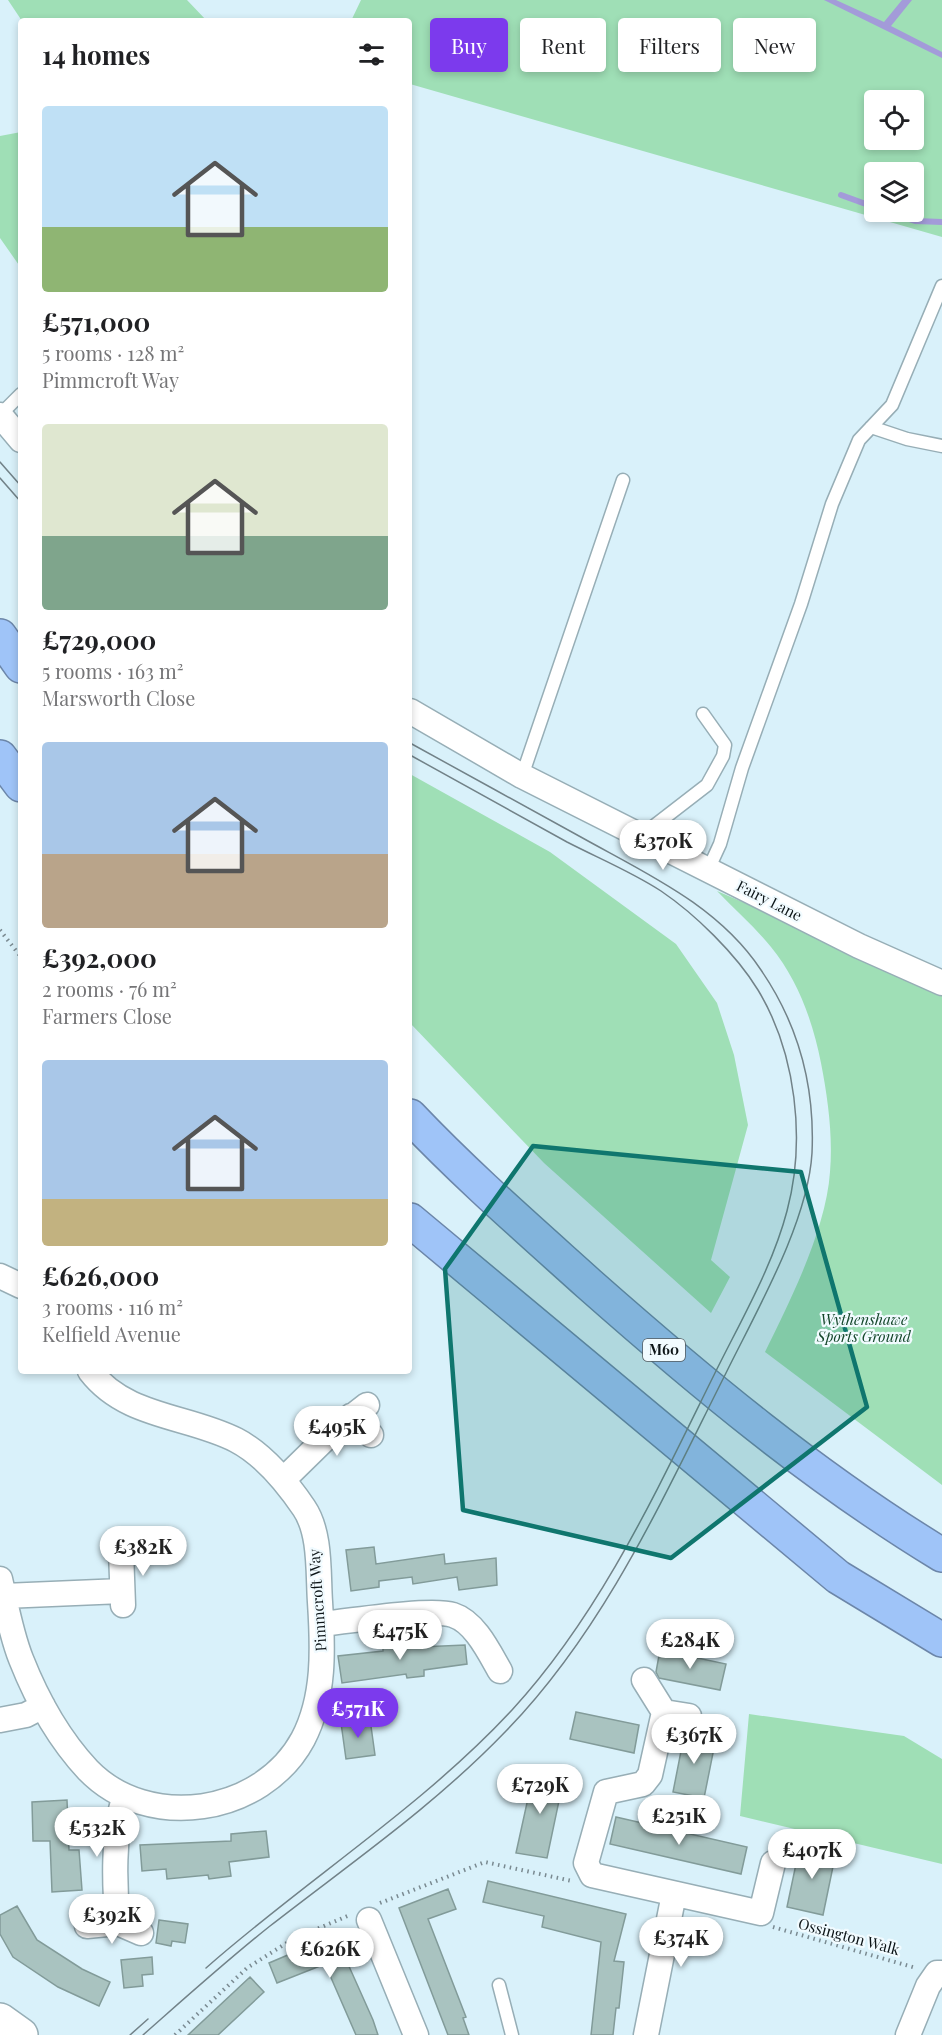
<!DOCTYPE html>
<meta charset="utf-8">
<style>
:root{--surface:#fff;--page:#f2f2f2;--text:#202124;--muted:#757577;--accent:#7c3aed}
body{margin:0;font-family:"Playfair Display",serif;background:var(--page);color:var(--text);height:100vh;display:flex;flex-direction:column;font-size:22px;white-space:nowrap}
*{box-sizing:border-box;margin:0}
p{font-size:20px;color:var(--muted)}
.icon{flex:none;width:33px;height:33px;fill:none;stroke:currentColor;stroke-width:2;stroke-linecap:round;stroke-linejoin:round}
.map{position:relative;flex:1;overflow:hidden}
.details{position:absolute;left:18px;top:18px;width:394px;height:1356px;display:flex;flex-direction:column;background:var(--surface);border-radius:6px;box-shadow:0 3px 9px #0003}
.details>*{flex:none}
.top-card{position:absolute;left:430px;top:18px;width:422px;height:54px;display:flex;gap:12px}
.controls{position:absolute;left:864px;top:90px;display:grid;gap:12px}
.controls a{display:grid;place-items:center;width:60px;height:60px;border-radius:6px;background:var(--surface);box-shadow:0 3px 9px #0003;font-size:30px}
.price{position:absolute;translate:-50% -51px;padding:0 14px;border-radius:21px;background:#fff;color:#222;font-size:20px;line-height:39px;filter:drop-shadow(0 2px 3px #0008)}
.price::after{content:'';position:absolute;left:50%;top:36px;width:18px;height:14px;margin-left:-9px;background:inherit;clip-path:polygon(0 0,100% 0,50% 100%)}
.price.current{background:var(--accent);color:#fff}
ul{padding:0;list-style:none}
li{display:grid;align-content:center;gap:12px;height:318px;padding:0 24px}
li span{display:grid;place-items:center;height:186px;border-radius:6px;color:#555}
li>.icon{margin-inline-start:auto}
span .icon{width:108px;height:108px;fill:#fffc;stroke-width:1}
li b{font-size:26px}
h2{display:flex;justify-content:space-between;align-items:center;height:72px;padding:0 24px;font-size:26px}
.pill{padding:0 21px;border-radius:6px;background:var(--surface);box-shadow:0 3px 9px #0003;font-size:21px;line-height:54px}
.pill.current{background:var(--accent);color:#fff}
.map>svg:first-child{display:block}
</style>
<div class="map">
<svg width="942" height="2035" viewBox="0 0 942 2035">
<rect width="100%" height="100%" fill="#d9f1fa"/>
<path fill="#9fdfb6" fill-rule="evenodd" d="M8,0H187L207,21H22Z
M361,0H942V237L410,84V21H351ZM874,100H914V140H874ZM874,172H914V212H874Z
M21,132V268L0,238V136Z
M410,774L550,852L676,944L717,1003L734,1055L748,1125L711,1260L730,1277L711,1313L544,1163L410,1023Z
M717,891L942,988V1485L765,1352C790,1301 826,1230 830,1172C833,1136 828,1099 821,1063C813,1022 798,980 771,947C755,927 735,910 717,891Z
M749,1714L904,1736L942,1759V1864L740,1816Z"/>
<path fill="#a39bd9" d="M824,0H836L884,22L902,0H912L891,26L942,52V58Z"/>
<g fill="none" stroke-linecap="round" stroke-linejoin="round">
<path stroke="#a39bd9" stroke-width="6" d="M841,195L874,207
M888,212L915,221L942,222"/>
</g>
<path fill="#a9c3c0" stroke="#829b99" stroke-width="1.5" d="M374,1547L376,1564L444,1554L445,1564L496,1558L497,1585L459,1590L457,1577L413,1584L412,1577L379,1581V1587L351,1591L346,1550Z
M420,1641V1647L465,1645L467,1664L424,1670V1676L407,1678L406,1674L342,1683L338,1656L383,1651V1646Z
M660,1650L726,1664L720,1690L659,1678L656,1672Z
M576,1712L639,1725L634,1753L570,1739Z
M370,1719L375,1755L346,1759L341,1723Z
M685,1731L716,1738L704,1798L673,1792Z
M534,1771L564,1777L547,1858L516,1853Z
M67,1800L69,1850H79L82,1890L52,1892L50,1841H33L32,1802Z
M616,1817L747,1847L741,1874L610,1844Z
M266,1831L269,1857L229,1862L231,1876L209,1879L208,1875L167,1879L166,1869L142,1871L140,1845L231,1841V1834Z
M800,1845L836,1852L823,1915L787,1907Z
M488,1881L626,1914L614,1961L624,1962L619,2008H616L613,2035H591L601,1942L542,1927L544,1916L483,1902Z
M448,1889L456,1909L428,1919L466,2017L463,2018L469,2035H448L399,1908Z
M17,1906L37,1940L82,1969L110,1982L99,2006L58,1987L13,1957L0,1934V1915Z
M159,1920L188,1924L185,1943L172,1941L171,1946L156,1943Z
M335,1935L373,2020L378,2035H356L325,1964L277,1983L269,1963Z
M152,1957L153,1974L142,1975L143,1986L124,1988L121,1960Z
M250,1977L264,1992L218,2035H188Z"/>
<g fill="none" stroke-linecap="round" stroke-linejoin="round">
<defs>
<path id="lane" d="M0,415L21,394
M871,427L907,439L942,446
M522,776L623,480
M641,836L707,785L723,756L725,745L703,714
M708,870L720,844L742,768L801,604L832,504L859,440L892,405L942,286
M499,1985L512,2035"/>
<path id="street" d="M0,415L21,440
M410,711L522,776L859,946L942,983
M0,1276L21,1286
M351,1416L371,1435
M283,1480L331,1433L367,1405
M121,1551L123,1605
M0,1579C6,1605 11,1634 21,1659C36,1697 59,1739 88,1770C148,1832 262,1815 303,1739C325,1697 323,1648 320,1602C318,1573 321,1533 304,1508C287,1483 263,1454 236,1440C187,1415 126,1418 90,1371
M4,1596L122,1591
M322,1624C349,1621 431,1608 453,1615C475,1622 489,1652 500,1671
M644,1680L664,1712L650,1775L643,1784L606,1792L586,1863L592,1875L761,1913L773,1863
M664,1712L689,1716
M0,1720L26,1715L43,1706
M369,1920L416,2035
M118,1923C114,1885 113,1834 124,1798
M87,1926L118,1923L141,1933
M646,2035L674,1894
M908,2035L928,1986L937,1973H942"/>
<path id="secondary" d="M0,2020L21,2035"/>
<path id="highway" d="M0,636L21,666
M0,757L21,785
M410,1116C466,1175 528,1229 589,1284C700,1382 815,1478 942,1555
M410,1220L838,1577L942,1640"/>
</defs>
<use href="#lane" stroke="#97aeb6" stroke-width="15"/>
<use href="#street" stroke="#97aeb6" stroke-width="27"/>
<use href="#secondary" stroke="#97aeb6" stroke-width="36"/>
<use href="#highway" stroke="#6c86a9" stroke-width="36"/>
<path stroke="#7a8a91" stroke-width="4" stroke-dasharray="1.5 4.5" stroke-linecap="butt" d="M0,930L21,957
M380,1903L485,1862L572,1881
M773,1927L916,1968
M175,2035L247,1968L293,1939L350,1915"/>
<use href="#lane" stroke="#fff" stroke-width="12"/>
<use href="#street" stroke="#fff" stroke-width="24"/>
<use href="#secondary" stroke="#fff" stroke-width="33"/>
<use href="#highway" stroke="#9fc4f8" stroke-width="33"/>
<path stroke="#728288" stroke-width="1.5" d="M0,462L21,486
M0,478L21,502
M206,1968C307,1879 421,1808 512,1710C601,1613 656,1492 714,1375C740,1322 772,1268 787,1211C806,1140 796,1053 758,990C736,954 695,914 661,891C632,872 598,858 567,842C514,813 462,784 410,755
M130,2035L148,2019
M143,2035C185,1998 226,1961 270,1926C352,1862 434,1806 506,1731C605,1629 663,1498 726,1373C757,1310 808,1222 812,1153C815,1087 798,1024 761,970C718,905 645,873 579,836C523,805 466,774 410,743"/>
</g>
<path fill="#0f766e" fill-opacity="0.2" stroke="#0f766e" stroke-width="4.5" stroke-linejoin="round" d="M533,1146L801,1172L867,1407L671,1558L463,1510L445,1269Z"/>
<g text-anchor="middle" stroke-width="4.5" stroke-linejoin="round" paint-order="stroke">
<rect fill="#f1fbff" stroke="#51595d" stroke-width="1.5" x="643" y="1339" width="42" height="22" rx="4.5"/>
<g font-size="14" font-weight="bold" fill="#0c1417">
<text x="664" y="1355">M60</text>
</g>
<g font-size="15" fill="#0c1417" stroke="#f1fbff">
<text transform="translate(769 901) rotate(27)" y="5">Fairy Lane</text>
<text transform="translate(318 1600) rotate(-94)" y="5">Pimmcroft Way</text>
<text transform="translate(849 1937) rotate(15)" y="5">Ossington Walk</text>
</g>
<g font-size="15" font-style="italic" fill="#13462a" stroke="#f1fbff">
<text x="864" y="1325">Wythenshawe<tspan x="864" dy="17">Sports Ground</tspan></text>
</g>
</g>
</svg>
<div class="controls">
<a><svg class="icon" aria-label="locate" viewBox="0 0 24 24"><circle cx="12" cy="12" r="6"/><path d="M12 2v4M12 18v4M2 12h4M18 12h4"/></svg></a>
<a><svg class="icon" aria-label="layers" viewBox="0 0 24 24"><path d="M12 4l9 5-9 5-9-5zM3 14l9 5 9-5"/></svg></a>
</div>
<b class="price" style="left:663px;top:871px">£370K</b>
<b class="price" style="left:337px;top:1457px">£495K</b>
<b class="price" style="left:143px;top:1577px">£382K</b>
<b class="price" style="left:400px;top:1661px">£475K</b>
<b class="price" style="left:690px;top:1670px">£284K</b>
<b class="price current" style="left:358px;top:1739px">£571K</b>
<b class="price" style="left:694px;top:1765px">£367K</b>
<b class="price" style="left:540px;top:1815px">£729K</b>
<b class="price" style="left:679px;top:1846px">£251K</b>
<b class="price" style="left:97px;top:1858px">£532K</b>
<b class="price" style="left:812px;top:1880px">£407K</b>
<b class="price" style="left:112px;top:1945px">£392K</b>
<b class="price" style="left:681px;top:1968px">£374K</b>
<b class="price" style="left:330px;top:1979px">£626K</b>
<div class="top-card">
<a class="pill current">Buy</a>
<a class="pill">Rent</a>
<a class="pill">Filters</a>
<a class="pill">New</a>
</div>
<section class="details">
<h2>14 homes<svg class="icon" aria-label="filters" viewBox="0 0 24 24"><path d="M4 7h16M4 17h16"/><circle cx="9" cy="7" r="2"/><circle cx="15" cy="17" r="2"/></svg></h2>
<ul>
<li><span style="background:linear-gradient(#bfe0f5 65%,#8fb573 0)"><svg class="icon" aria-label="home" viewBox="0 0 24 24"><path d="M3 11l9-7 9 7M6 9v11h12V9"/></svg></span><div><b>£571,000</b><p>5 rooms · 128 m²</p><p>Pimmcroft Way</p></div></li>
<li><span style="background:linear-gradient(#dfe7d0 60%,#7fa58c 0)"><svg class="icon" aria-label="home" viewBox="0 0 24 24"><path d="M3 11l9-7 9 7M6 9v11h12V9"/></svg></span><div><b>£729,000</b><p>5 rooms · 163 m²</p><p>Marsworth Close</p></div></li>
<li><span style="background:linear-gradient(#a9c7e8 60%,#b9a48a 0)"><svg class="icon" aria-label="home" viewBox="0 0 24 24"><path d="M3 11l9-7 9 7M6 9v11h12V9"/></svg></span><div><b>£392,000</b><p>2 rooms · 76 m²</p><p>Farmers Close</p></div></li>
<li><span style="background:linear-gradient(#a9c7e8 75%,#c2b280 0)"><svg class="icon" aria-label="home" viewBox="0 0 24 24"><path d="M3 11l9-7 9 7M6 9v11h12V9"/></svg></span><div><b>£626,000</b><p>3 rooms · 116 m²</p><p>Kelfield Avenue</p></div></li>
</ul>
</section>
</div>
